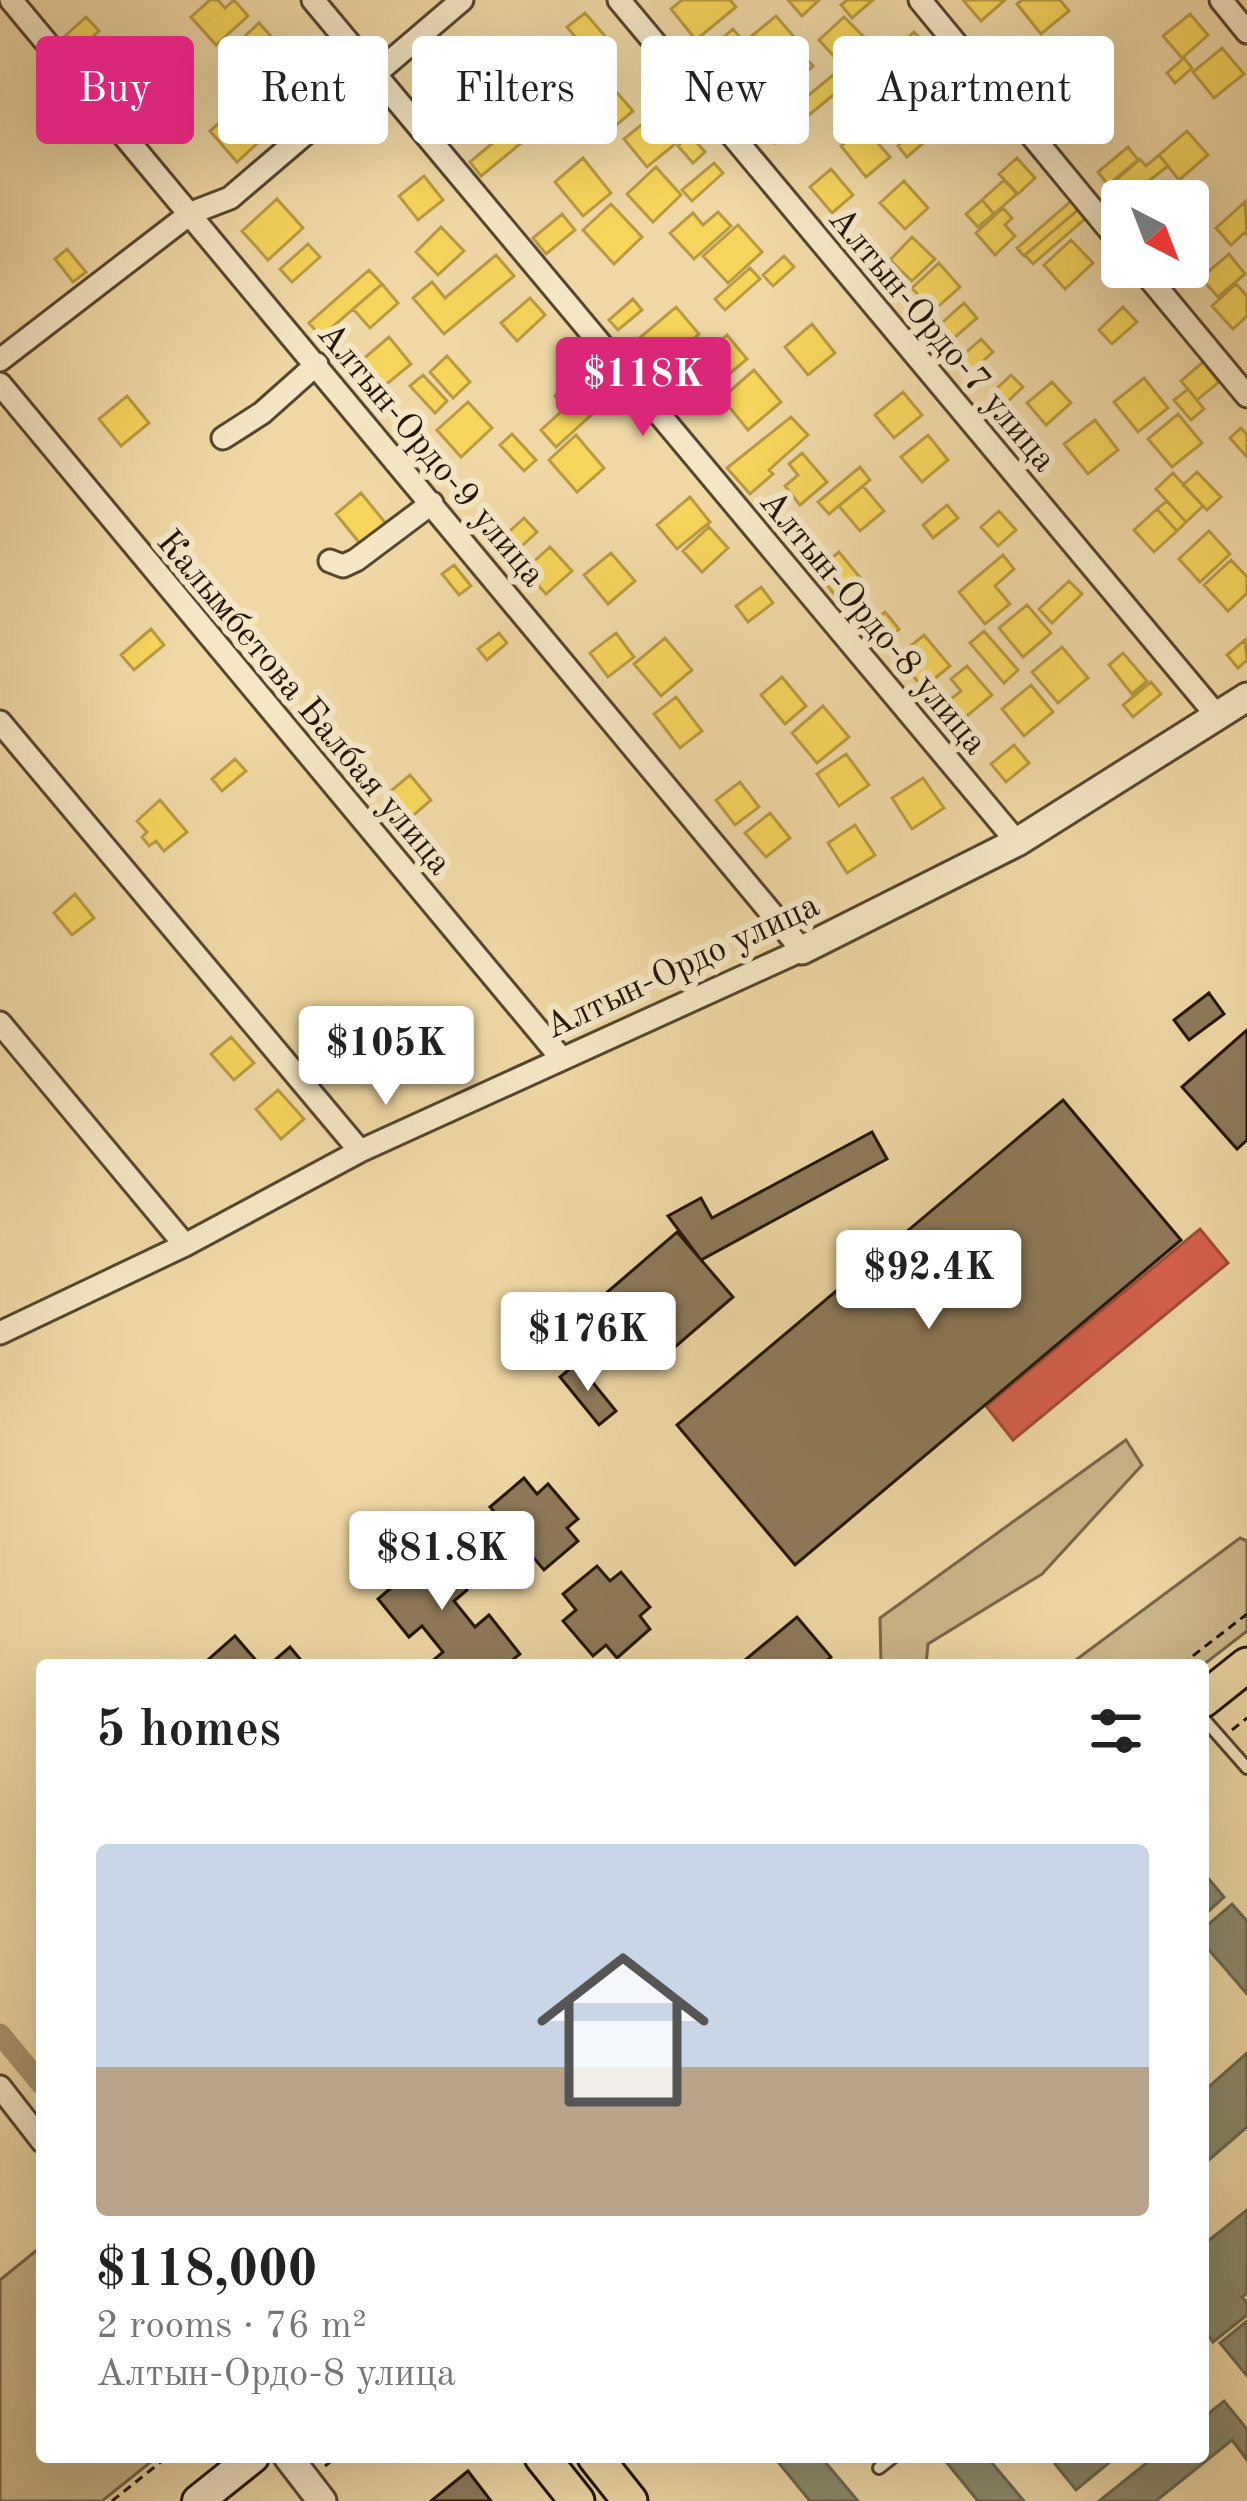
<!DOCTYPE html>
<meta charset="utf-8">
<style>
:root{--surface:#fff;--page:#f6f6f6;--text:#222;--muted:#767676;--line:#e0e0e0;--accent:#db2777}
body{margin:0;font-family:"Old Standard TT",serif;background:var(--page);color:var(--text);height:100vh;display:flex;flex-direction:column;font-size:45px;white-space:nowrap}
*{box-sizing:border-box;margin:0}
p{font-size:39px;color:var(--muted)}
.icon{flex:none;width:66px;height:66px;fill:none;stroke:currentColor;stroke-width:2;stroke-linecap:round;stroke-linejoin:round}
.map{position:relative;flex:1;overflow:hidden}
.details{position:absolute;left:36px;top:1659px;width:1173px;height:804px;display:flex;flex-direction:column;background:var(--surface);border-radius:12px;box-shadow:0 12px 48px #0002}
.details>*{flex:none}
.guide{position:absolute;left:36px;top:36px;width:1176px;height:108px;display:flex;gap:24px}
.needle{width:78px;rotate:138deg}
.tools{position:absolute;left:1101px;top:180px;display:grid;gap:24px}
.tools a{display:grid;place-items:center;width:108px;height:108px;border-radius:12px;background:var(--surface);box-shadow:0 12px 48px #0002;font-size:60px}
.price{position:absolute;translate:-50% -102px;padding:0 27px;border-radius:12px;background:#fff;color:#222;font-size:39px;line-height:78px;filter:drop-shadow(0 3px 6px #0008)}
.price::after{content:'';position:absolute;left:50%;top:72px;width:36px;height:27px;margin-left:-18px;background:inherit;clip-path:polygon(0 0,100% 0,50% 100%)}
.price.active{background:var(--accent);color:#fff}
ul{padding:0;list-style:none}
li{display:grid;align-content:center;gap:24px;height:636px;padding:0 60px}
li+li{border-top:3px solid var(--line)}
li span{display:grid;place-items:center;height:372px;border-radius:12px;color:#555}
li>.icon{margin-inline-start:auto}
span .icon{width:216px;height:216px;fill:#fffc;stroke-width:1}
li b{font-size:51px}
h2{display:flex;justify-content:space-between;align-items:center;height:144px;padding:0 60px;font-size:51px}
.chip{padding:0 42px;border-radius:12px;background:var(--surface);box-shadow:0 12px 48px #0002;font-size:42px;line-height:108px}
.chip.active{background:var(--accent);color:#fff}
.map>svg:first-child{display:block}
</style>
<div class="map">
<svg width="1247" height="2501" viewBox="0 0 1247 2501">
<rect width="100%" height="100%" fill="#efd8a6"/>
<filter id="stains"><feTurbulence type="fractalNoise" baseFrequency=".00167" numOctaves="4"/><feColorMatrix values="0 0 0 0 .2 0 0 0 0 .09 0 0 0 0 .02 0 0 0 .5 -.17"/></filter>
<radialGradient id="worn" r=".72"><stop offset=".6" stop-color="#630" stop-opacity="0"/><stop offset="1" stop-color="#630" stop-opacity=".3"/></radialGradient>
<path fill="#ccb78b" stroke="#786649" stroke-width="3" d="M1126,1440L1142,1465L1042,1574L928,1644L926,1665H881L880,1618Z
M1240,1538L1247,1541V1631L1203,1665H1069Z
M42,2246V2457H157L102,2501H0V2280Z"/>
<path fill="#f6d55c" stroke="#b79b42" stroke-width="3" d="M210,0H218L225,8L234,0L248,16L216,45L191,17Z
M682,0H730L736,7L696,40L671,9Z
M788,0H819L802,16Z
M847,0H873L852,18L841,5Z
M963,0H1005L981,21Z
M1022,0H1060L1069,11L1041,34L1017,4Z
M585,13L605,36L587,51L567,27Z
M1190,14L1208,35L1182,58L1163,36Z
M776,16L795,38L768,62L748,39Z
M86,17L99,31L78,50L65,36Z
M844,17L868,41L842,65L819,40Z
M259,23L288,55L261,80L232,48Z
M733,29L745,43L738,49L741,54L729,65L725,60L714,69L702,55Z
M914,32L938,58L917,77L894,51Z
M558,45L577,67L542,96L523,73Z
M795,46L813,66L785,90L767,70Z
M1222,48L1244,74L1214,98L1193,72Z
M1184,58L1192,68L1175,83L1167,73Z
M1050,61L1067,80L1043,102L1026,83Z
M833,75L843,87L775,143L765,131Z
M768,79L780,93L754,115L742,101Z
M936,84L957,109L928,134L907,109Z
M459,86L477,107L449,131L431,109Z
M613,88L633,111L614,127L595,103Z
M973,97L985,109L957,134L946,121Z
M235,109L262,139L237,162L210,131Z
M652,116L675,144L647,167L624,139Z
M864,127L890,157L866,177L841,146Z
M919,127L929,138L907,157L898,146Z
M508,130L520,144L481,176L470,162Z
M1187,131L1208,155L1179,180L1159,155Z
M690,135L705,152L693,163L678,146Z
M1128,147L1138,160L1108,185L1098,172Z
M1159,155L1168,166L1123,201L1110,185L1140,159L1146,166Z
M583,158L611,193L583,216L555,182Z
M1017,158L1035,178L1018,194L999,174Z
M714,163L723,173L692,201L682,190Z
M656,167L681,195L653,222L627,194Z
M831,169L853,195L832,213L810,187Z
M424,176L443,200L418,220L399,196Z
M1004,180L1017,194L994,214L982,200Z
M904,181L928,208L905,229L880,203Z
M1168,181L1181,195L1174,201H1146Z
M277,199L303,228L268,260L242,231Z
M982,200L994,214L978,227L966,214Z
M1071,201L1079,209L1024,256L1017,248Z
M1245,202L1247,235L1244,233L1231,245L1216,228Z
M611,204L642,237L614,264L583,230Z
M1003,208L1012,218L1005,225L1015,236L995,255L976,233Z
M1079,209L1086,218L1033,264L1025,255Z
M718,212L731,226L694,259L670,233L693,213L703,225Z
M562,214L575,230L546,254L533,238Z
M738,225L762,252L728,283L703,256Z
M441,227L464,251L438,275L416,252Z
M912,237L935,259L912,281L890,260Z
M1071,240L1093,263L1065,289L1044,265Z
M308,244L320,257L292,282L280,269Z
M67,249L86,272L73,282L55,259Z
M1229,254L1245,274L1218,297L1201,278Z
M496,255L514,276L444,334L413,298L432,282L445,298Z
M784,256L794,267L773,286L763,275Z
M939,263L960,287L933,311L912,288Z
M750,268L760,279L725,310L715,299Z
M369,270L382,284L321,337L309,323Z
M382,284L398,303L370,328L353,309Z
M1236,284L1247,296V316L1233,329L1212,306Z
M530,298L545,315L517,341L501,323Z
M633,299L642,310L618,330L609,320Z
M964,303L977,318L946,345L933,331Z
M676,307L699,334L658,368L636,341Z
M1123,307L1137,322L1112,344L1099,330Z
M812,324L835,353L808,375L785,347Z
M727,335L747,359L709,391L689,366Z
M389,337L411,364L383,387L361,361Z
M981,339L993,352L972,371L960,358Z
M447,356L470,382L453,398L430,372Z
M1203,362L1219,382L1197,400L1181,381Z
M588,366L613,395L556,447L541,430L565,408L555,396Z
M754,370L781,402L748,430L722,398Z
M423,375L447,401L435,413L410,386Z
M1011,375L1023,387L1003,406L992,393Z
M1144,378L1168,408L1138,432L1114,402Z
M1052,382L1071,403L1046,425L1027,403Z
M1188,389L1204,409L1191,420L1174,400Z
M903,392L922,415L894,438L875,415Z
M127,396L149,423L121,446L99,419Z
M468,402L492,428L461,457L437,430Z
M1178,414L1202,443L1172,467L1148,439Z
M791,417L808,435L769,470L773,474L750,494L727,468Z
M1095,420L1118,450L1088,474L1064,444Z
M1241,428L1247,435V457L1230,438Z
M512,434L536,460L524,471L500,445Z
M576,435L604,468L577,492L549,460Z
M928,435L948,460L922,482L901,457Z
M802,453L827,482L800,505L785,486L798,475L789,464Z
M860,467L870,480L829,514L818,502Z
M1197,472L1221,497L1207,510L1183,485Z
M1173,473L1203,506L1186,522L1156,489Z
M863,486L884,511L860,531L839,506Z
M361,493L387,525L362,546L336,514Z
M690,497L710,522L677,549L657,525Z
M1167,501L1186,522L1177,531L1157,509Z
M947,505L958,518L933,538L923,525Z
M1157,509L1177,531L1154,552L1134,530Z
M999,511L1016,530L998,546L981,527Z
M524,518L537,532L513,554L500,540Z
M709,527L728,548L702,572L683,551Z
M1209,531L1230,554L1200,582L1179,559Z
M550,547L572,571L546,594L524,570Z
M839,552L863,581L840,601L816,572Z
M611,553L635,581L608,604L584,575Z
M1003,555L1014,569L995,586L1010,604L985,624L959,592Z
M1231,560L1247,577V593L1228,611L1204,585Z
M454,565L471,586L459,595L442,574Z
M1069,581L1082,594L1052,623L1039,609Z
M761,587L773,603L748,622L736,606Z
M1027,605L1051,633L1023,657L999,628Z
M885,612L899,629L880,646L865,628Z
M151,629L164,645L134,670L121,655Z
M984,631L1018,670L1004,683L970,643Z
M499,633L507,643L487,660L478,649Z
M616,633L634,657L608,677L590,653Z
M924,635L950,666L923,688L897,657Z
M665,638L692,670L661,696L634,664Z
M1245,640L1247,660L1238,668L1227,655Z
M1062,647L1088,678L1058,703L1032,672Z
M1123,653L1147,681L1132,694L1109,665Z
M967,666L992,695L961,721L946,703L961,691L951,679Z
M782,677L806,706L785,724L761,695Z
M1151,682L1161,694L1133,717L1123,705Z
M1031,685L1053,712L1024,736L1002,709Z
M676,697L702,731L680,748L654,714Z
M823,706L849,737L817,763L792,733Z
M1014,745L1029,763L1006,782L991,764Z
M846,754L869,785L839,806L817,774Z
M235,759L246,771L222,791L212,779Z
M410,775L431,800L408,820L386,795Z
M923,778L944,808L912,829L892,798Z
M740,782L759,807L735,825L716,800Z
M160,800L187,832L164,851L156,841L149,846L142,837L147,832L137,821Z
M770,813L790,838L766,857L745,833Z
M855,825L875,855L847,873L828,843Z
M75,894L94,918L72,935L54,913Z
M231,1037L254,1063L234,1080L211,1054Z
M278,1090L304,1119L281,1139L256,1109Z"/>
<path fill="#d6604d" stroke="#a14a38" stroke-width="3" d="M1200,1229L1228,1263L1013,1440L986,1406Z"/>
<path fill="#8c8c6e" stroke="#6d684f" stroke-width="3" d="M1203,1872L1224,1897L1203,1916Z
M1232,1904L1247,1921V1994L1203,1943V1929Z
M1247,2053V2127L1203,2165V2092Z
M1247,2210V2293L1242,2297L1247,2303V2315L1213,2342L1203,2328V2245Z
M1247,2321V2376L1220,2343Z
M1224,2401L1247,2429V2460L1232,2440L1156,2501H1099L1154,2457H1203V2418Z
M784,2457H821L858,2501H810L778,2462Z
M942,2457H987L1024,2501H978Z
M1063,2457H1116L1076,2490L1055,2464Z"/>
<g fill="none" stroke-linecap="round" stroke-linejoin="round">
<path stroke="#aa9670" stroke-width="21" d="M0,2034L42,2085"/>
</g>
<path fill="#8e7a5a" stroke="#241507" stroke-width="3" d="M1209,993L1224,1014L1189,1040L1174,1020Z
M1247,1030V1140L1237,1149L1182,1087Z
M1063,1100L1181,1240L795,1565L677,1425Z
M872,1132L887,1159L701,1260L668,1216L701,1198L712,1218Z
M677,1232L733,1297L660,1360L604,1295Z
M577,1363L616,1411L599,1425L560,1377Z
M524,1478L537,1494L548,1484L578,1519L567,1528L578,1541L544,1570L533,1557L521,1568L491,1533L503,1522L490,1507Z
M412,1549L422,1562L436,1551L467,1590L454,1601L475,1627L489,1615L520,1654L506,1665H433L431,1662L443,1652L422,1626L409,1637L378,1599L391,1588L381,1575Z
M597,1566L610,1581L621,1572L650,1607L640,1616L650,1629L617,1658L606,1645L593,1656L563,1621L576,1610L563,1594Z
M797,1617L831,1657L822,1665H739Z
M235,1636L260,1665H214L209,1659Z
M290,1647L305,1665H269Z
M468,2471L491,2501H431Z"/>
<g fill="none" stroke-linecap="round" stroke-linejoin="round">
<defs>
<path id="service" d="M1203,1718L1247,1768
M879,2468L893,2457"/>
<path id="minor" d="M313,0L1017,842
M619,0L1218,717
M920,0L1122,245
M1221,0L1247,32
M1140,267L1247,396
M0,360L191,213L230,198L462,0
M0,384L562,1059
M223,438L262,413L317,364
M330,561L343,566L356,560L432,503
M0,722L360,1151
M0,1023L185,1245
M0,1333L185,1245L360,1151L802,950L11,0
M0,2087L42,2141"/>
<path id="tertiary" d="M802,950L1017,842L1247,697
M288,2457L322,2501"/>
<path id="secondary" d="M198,2501L253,2457"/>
<path id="primary" d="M1203,1700L1247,1665
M542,2457L577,2501
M595,2457L630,2501"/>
</defs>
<use href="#service" stroke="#57462f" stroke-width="16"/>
<use href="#minor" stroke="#57462f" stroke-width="27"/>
<use href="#tertiary" stroke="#57462f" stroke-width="33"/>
<use href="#secondary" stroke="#241507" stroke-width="36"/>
<use href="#primary" stroke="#241507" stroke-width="39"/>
<path stroke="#241507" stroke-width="3" stroke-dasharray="9 6" stroke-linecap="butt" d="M1181,1665L1247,1614
M1232,1730L1247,1718
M325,2466L337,2457
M112,2501L167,2457"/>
<use href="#service" stroke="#f5e6c5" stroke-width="10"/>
<use href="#minor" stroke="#f5e6c5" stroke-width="21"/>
<use href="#tertiary" stroke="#f5e6c5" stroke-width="27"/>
<use href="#secondary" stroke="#f5e6c5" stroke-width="30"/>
<use href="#primary" stroke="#efd8a6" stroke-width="33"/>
</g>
<g text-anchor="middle" stroke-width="12" stroke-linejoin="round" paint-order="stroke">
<g font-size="36" fill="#241507" stroke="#f5e6c5">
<text transform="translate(944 338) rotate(50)" y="13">Алтын-Ордо-7 улица</text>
<text transform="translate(433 453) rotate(50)" y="13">Алтын-Ордо-9 улица</text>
<text transform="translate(875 621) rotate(50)" y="13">Алтын-Ордо-8 улица</text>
<text transform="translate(306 701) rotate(50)" y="13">Калымбетова Балбая улица</text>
<text transform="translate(681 964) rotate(-25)" y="13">Алтын-Ордо улица</text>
</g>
</g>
<rect width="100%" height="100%" filter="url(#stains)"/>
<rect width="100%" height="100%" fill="url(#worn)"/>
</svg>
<div class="tools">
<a><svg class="needle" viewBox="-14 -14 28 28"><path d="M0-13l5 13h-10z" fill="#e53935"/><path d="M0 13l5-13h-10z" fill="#767676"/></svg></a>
</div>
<b class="price active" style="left:643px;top:439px">$118K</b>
<b class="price" style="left:386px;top:1108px">$105K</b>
<b class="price" style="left:929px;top:1332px">$92.4K</b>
<b class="price" style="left:588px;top:1394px">$176K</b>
<b class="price" style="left:442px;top:1613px">$81.8K</b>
<div class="guide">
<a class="chip active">Buy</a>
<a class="chip">Rent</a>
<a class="chip">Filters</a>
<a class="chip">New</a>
<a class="chip">Apartment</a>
</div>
<section class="details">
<h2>5 homes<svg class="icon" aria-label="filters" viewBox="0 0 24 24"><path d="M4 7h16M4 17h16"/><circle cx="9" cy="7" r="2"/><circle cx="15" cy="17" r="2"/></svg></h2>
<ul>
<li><span style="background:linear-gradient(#c9d6e8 60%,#b9a48a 0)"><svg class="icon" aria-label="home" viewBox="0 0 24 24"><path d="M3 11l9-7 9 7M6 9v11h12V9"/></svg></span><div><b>$118,000</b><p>2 rooms · 76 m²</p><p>Алтын-Ордо-8 улица</p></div></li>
</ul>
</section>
</div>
